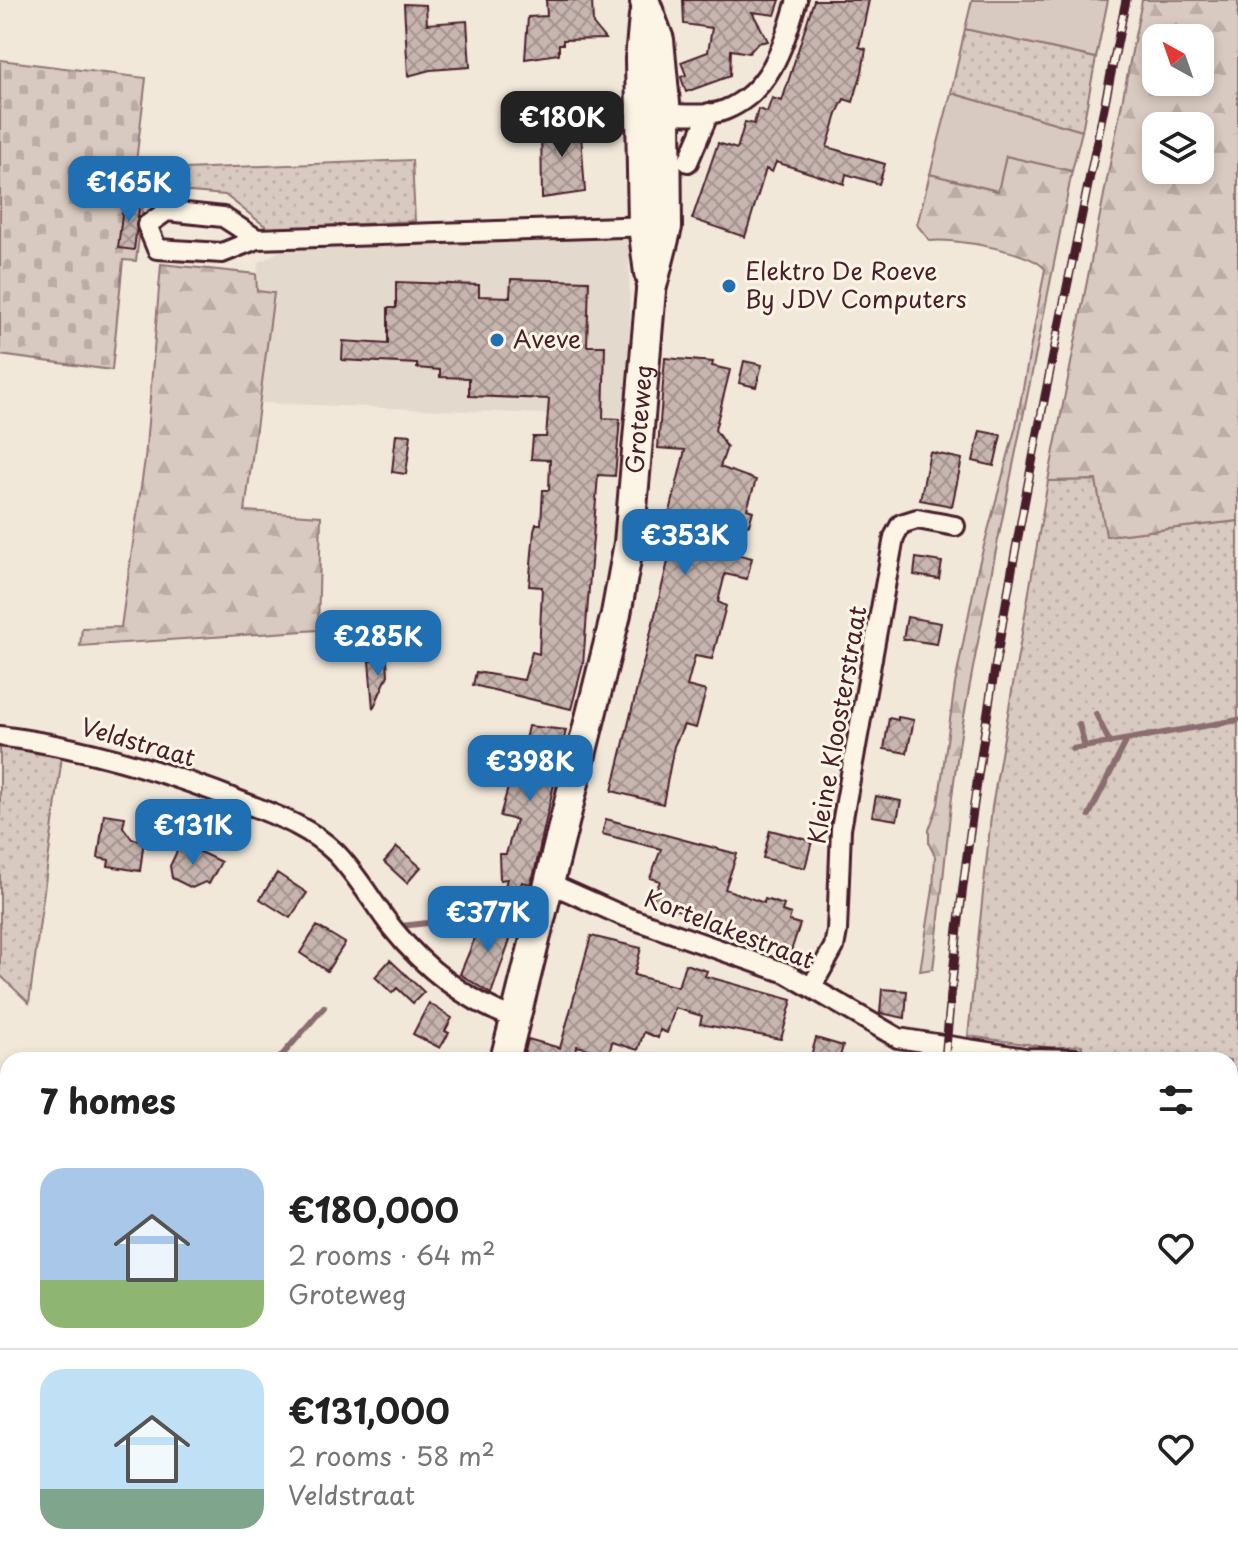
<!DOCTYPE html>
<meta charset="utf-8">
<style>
:root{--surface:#fff;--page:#f6f6f6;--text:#222;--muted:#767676;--line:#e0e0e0;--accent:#1f6fb2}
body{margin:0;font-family:"Playpen Sans",sans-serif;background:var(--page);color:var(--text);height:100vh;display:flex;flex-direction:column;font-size:30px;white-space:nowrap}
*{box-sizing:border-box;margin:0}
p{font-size:26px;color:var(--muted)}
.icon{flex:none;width:44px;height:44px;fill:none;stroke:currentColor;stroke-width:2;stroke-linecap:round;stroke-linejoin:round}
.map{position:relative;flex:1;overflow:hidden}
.drawer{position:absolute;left:0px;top:1052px;width:1238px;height:512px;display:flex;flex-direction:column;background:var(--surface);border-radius:24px 24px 0 0;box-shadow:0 4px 12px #0003}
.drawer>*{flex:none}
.needle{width:52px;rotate:320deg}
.fabs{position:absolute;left:1142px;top:24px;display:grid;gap:16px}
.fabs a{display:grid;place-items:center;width:72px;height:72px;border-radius:16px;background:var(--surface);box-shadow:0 4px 12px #0003;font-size:40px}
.price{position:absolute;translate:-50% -68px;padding:0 18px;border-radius:16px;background:var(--accent);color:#fff;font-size:26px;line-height:52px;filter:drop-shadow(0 2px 4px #0008)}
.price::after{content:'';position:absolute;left:50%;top:48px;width:24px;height:18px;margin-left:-12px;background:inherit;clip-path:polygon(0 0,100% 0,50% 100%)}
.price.on{background:#222;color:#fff}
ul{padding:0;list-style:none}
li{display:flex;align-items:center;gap:24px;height:200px;padding:0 40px}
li+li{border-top:2px solid var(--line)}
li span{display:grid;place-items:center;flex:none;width:224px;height:160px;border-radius:24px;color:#555}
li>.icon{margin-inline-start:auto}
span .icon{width:96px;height:96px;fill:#fffc;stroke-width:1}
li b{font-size:34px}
h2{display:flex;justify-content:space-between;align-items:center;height:96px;padding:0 40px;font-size:34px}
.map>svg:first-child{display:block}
</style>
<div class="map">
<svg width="1238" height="1564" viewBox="0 0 1238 1564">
<defs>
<pattern id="grass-dots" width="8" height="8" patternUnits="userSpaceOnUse" patternTransform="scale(2)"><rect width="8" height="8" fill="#d8cac0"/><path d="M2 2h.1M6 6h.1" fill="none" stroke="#bbada5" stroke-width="1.8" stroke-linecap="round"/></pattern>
<pattern id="forest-firs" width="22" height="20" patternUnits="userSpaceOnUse" patternTransform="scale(2)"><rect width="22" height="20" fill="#d8cac0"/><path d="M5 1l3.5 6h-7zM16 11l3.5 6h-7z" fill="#bbada5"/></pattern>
<pattern id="cemetery-stones" width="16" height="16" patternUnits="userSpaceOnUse" patternTransform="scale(2)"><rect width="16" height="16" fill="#d8cac0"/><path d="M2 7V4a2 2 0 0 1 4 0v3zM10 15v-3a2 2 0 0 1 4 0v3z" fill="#bbada5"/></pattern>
<pattern id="building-cross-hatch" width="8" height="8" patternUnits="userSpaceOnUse" patternTransform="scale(2)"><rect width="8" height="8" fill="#c7b6af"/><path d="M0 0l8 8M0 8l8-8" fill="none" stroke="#a4938f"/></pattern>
</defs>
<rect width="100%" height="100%" fill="#f1e8da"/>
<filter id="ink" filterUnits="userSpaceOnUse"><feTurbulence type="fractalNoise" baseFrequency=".0125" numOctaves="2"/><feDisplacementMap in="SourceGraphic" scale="16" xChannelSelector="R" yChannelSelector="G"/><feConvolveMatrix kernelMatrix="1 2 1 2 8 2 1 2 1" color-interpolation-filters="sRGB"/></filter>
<g filter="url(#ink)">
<path fill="#e4d9cd" d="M629,237L630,347L624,417L261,403L274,293L256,291L258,263L291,245Z
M616,1556H915V1564H635V1559Z"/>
<path fill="url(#grass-dots)" stroke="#917476" stroke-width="2" d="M965,29L1096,58L1082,131L951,93Z
M412,160L415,221L269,229L225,195L133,187L135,171Z
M1096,480L1107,536L1238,521V1114L1230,1105V1060H1081L1082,1045L1053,1048L968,1036L992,807L1048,481Z
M0,739L63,749L29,1003L0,975Z
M1230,1119L1238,1127V1564H1174L1173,1556H1230Z"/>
<path fill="url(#forest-firs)" stroke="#917476" stroke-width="2" fill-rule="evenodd" d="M1142,0H1238V521L1106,536L1096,480L1048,481ZM1200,38V82H1156V38ZM1200,126V170H1156V126Z
M1006,156L1072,171C1038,351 998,530 965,711C949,796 944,884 933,969L920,971L933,889L935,856L929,844V830L938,805L955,684L978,568L1016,426L1045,269C1031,251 953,238 930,241L917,225L930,174L997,191Z
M161,264L256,274L257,291L274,293L245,511L321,516L318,630L80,646L82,628L121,627L145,459Z"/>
<path fill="url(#cemetery-stones)" stroke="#917476" stroke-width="2" d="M0,60L146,78L133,187L145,188L136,261L123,260L112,370L0,355Z"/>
<path fill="#d8cac0" stroke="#917476" stroke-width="2" d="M972,0H1108L1096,58L965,29Z
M951,93L1082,131L1072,171L1006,156L998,191L930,174Z"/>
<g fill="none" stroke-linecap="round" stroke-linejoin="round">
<path stroke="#8b6d6f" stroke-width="6" d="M1096,714L1110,743
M1079,724L1085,747
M1072,749L1238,720
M1089,815L1127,740
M401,926L472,918L518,904
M278,1060L324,1007
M1230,1094L1238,1103"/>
</g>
<path fill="url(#building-cross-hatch)" stroke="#4a1f2b" stroke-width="2" d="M546,0H592L593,24L605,39L563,40V44H559V54L525,59L528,17L547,16Z
M683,0H780L775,15L752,12L768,41L758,43L749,53L731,50L730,76L686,92L681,77L686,75L681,62L708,52L712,28L684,24Z
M814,0H869L859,47L866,49L862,72L853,102L844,99L838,111L827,147L885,164L879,184L846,174L844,184L776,162L772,172L766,169L745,237L692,219L718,143L737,149L745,122L754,124L758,109L767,112L772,98L782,101Z
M404,4L426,5L427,24L467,21L470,67L430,70L408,76Z
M580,120L585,192L542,198L541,122Z
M124,199L140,200L134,250L118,248Z
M511,279L589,281L587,346H605L603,418L620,419L615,476L598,475L583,664L571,709L473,685L476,672L524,680L532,652L539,654L542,587L529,586L534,531L536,524H541L543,490H549L550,460L531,459L533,437H546L549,399L469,396V378L440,377V370L417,368V364L342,360L343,341L388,344V308H396V282L479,285V296L510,297Z
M665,358L713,362L712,366L730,370L715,430L727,447L720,467L756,480L747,509L753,511L749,525L714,515L707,546L752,558L747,579L725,574L718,602L726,606L712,659L695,656L687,686L706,691L696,728L684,725L674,746L663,804L612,791L673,541L666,540L673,512H670L685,450L658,448Z
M744,361L762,365L756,387L739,383Z
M980,431L1001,435L994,466L973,461Z
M396,434L411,435L406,474L392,472Z
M930,452L962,459L952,506L920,500Z
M916,558L942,562L939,579L914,575Z
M907,617L941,623L937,644L903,639Z
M387,660L388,675L373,709L369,661Z
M898,717L914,720L907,753L884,749L889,718L898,720Z
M528,726L566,730L534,874L530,884L522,882L519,889L505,886L507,879L500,880L499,854H506L516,820L500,816L509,784L515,785Z
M876,796L901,801L897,820L872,816Z
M104,814L125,817L123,827L132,839L144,840L140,871L108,866L109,860L98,858Z
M606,819L737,854L725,889L764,903L765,899L784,905L782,911L791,914L789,921L800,924L791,951L652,901L660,881L650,878L661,849L602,834Z
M770,830L812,841L805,868L763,858Z
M181,843L221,862L209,884L205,882L192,888L172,878L170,866Z
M397,847L421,867L407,883L384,862Z
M277,873L307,893L290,918L260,899Z
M492,917L515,925L491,994L460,974L482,921L490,924Z
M317,926L345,943L327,971L300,953Z
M591,936L641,948L634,975L678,987L685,964L707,971L705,976L792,1000L781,1039L700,1024L702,1016L675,1008L667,1033L660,1030L658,1038L644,1032L638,1050L612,1042L609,1054L577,1046L576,1053L586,1055L585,1060H523L528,1039L560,1048Z
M390,960L424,992L413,1003L397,988L392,993L375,977Z
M882,989L907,991L905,1018L880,1013Z
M429,1003L452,1018L445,1031L449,1033L440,1048L413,1034Z
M816,1038L843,1046L839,1060H810Z"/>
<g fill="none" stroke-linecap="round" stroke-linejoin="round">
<defs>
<path id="service" d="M779,1556L784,1564
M883,1556V1564
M663,1564V1556
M715,1564L717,1556"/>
<path id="minor" d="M657,114C678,113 705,118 725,110C772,91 784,43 797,0
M688,162L709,113
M257,239L222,253L157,249L147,225L167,211L223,217L257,239L652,226
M0,736C85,747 165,771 245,803C277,816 309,827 335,852C358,875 373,904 393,929C424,968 467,1001 514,1018
M547,882L621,915L786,973L898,1038L1025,1058L1077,1059
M812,986L834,947L837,931L841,829L894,537L901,524L917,519L955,526"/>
<g id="primary">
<path d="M644,16L640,59L643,226L649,273"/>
<path id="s1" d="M505,1060L616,614L629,543L651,290L667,227L666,114L659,40L645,2"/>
<path d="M403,1564L405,1556"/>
</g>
</defs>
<use href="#service" stroke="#4a1f2b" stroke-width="15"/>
<use href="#minor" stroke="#4a1f2b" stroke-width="24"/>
<use href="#primary" stroke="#4a1f2b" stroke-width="34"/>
<use href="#service" stroke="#fcf5e5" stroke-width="9"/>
<use href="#minor" stroke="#fcf5e5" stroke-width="18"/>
<use href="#primary" stroke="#fcf5e5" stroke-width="28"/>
<defs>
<path id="rail" d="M945,1060C974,702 1055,351 1126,0
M935,1556L936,1564"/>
</defs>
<use href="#rail" stroke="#4a1f2b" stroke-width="9"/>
<use href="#rail" stroke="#fcf5e5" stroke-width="6" stroke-dasharray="18" stroke-linecap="butt"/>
</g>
</g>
<g fill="#1f6fb2" stroke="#fcf5e5" stroke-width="3">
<circle cx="729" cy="286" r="8"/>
<circle cx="497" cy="340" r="8"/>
</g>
<g text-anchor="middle" stroke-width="6" stroke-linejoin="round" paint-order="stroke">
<g font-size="24" fill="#4a1f2b" stroke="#fcf5e5" text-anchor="start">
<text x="745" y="280">Elektro De Roeve<tspan x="745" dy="28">By JDV Computers</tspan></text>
<text x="513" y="348">Aveve</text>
</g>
<g font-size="24" fill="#4a1f2b" stroke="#fcf5e5">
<text dy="8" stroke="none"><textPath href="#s1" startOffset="656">Groteweg</textPath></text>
<text transform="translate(838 725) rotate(-80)" y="8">Kleine Kloosterstraat</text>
<text transform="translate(138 743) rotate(16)" y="8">Veldstraat</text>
<text transform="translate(729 930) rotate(21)" y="8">Kortelakestraat</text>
</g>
</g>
</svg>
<div class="fabs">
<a><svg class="needle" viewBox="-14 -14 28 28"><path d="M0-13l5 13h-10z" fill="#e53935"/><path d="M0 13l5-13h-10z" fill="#767676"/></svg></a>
<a><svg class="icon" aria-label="layers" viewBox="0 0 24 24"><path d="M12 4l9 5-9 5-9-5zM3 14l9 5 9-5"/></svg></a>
</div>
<b class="price on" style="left:562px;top:159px">€180K</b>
<b class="price" style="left:129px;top:224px">€165K</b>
<b class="price" style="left:685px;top:577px">€353K</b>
<b class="price" style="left:378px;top:678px">€285K</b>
<b class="price" style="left:530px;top:803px">€398K</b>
<b class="price" style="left:193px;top:867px">€131K</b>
<b class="price" style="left:488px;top:954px">€377K</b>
<section class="drawer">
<h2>7 homes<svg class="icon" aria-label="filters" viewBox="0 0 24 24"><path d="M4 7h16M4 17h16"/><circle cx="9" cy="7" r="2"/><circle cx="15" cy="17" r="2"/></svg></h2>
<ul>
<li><span style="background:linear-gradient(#a9c7e8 70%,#8fb573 0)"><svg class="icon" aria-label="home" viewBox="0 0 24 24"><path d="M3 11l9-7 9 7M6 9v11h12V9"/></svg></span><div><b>€180,000</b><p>2 rooms · 64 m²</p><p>Groteweg</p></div><svg class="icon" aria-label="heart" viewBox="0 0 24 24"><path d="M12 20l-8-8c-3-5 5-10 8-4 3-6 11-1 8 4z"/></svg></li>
<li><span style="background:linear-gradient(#bfe0f5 75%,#7fa58c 0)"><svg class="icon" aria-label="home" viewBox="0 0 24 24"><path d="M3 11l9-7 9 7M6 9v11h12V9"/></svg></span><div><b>€131,000</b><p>2 rooms · 58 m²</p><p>Veldstraat</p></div><svg class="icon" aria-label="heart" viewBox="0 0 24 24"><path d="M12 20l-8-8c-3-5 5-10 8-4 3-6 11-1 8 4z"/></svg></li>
</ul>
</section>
</div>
